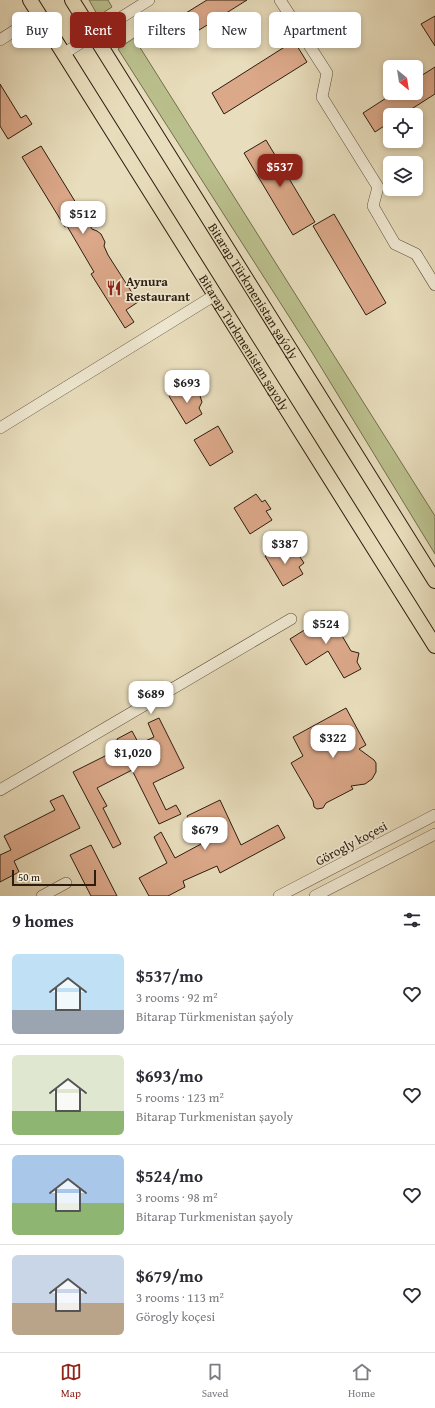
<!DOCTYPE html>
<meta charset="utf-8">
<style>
:root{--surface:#fff;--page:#f2f2f3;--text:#2b2b33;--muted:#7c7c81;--line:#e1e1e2;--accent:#8f2418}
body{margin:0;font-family:"Gentium Book Plus",serif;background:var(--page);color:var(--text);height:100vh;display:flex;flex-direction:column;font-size:15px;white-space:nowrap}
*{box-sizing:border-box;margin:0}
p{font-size:13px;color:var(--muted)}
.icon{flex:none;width:22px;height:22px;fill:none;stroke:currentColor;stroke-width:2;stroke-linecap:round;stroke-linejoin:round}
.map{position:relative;height:896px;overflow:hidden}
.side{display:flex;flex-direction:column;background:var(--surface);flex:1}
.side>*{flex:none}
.guide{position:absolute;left:12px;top:12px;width:411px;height:36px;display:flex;gap:8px}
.needle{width:26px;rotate:150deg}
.buttons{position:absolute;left:383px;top:60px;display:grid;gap:8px}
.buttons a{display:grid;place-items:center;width:40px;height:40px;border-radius:6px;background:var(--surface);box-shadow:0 2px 6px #0003;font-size:20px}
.scale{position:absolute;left:12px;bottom:10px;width:84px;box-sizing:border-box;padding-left:4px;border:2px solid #2c1d0f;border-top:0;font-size:11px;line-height:14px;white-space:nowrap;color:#2c1d0f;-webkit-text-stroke:3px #f0e9d3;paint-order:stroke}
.price{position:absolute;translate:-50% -34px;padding:0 9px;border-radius:8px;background:#fff;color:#222;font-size:13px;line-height:26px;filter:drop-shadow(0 1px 2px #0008)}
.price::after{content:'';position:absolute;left:50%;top:24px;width:12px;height:9px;margin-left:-6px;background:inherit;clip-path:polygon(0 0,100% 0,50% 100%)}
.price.on{background:var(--accent);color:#fff}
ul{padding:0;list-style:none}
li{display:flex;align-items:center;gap:12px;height:100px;padding:0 12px}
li+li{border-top:1px solid var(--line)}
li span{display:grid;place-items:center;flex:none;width:112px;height:80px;border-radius:6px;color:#555}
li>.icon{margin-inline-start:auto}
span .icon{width:48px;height:48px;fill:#fffc;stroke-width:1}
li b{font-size:17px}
h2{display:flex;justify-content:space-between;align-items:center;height:48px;padding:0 12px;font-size:17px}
.tag{padding:0 14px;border-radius:6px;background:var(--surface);box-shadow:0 2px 6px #0003;font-size:14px;line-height:36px}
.tag.on{background:var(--accent);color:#fff}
.tab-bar{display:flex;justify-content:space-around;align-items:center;height:56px;border-top:1px solid var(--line);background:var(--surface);font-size:11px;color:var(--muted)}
.tab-bar a{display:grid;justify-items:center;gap:2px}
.tab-bar .on{color:var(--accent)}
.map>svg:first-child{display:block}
</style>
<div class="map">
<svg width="435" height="896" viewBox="0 0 435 896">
<rect width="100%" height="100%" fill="#e8ddbc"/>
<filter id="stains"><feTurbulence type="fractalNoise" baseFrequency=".005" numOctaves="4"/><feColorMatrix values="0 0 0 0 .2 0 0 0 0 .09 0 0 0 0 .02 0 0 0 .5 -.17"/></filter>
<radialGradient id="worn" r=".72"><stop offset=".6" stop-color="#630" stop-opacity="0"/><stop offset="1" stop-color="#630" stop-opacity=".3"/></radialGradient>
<path fill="#bac08d" stroke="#736e4e" d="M89,0H108L112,7L98,16Z
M134,38L435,516V554L313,354L118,49Z"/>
<path fill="#dba889" stroke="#2c1d0f" d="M207,0H247L180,42L168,24Z
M435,16V46L421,24Z
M294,41L307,62L224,114L212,93Z
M435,67V94L402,115H390V122L375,132L363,113L394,93H416V79Z
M0,84L21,118L26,115L32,124L8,139L0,126Z
M266,140L315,222L293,235L244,153Z
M41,146L92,229L97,231L101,234L105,242L104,246L108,255L138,302L126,310L134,322L125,328L91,274L94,272L67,226L65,227L22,157Z
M334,214L386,303L366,315L313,226Z
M186,386L189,391L197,393L200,396L202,402L199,408L202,414L186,424L169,396Z
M218,426L233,452L210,466L194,440Z
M256,494L262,502L265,500L271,509L266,511L272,520L250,534L234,508Z
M285,544L293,557L298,554L304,563L299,567L303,574L283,586L265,556Z
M328,612L351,651L359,653L357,662L361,669L344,678L328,651L306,665L290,639L314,624L312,621Z
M346,708L366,745L359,749L374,760L376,763V772L372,779L365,784L351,786L353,789L326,803L323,808L317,809L314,807L313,801L291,763L303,756L293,737Z
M159,718L184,768L153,783L166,810L176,805L181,814L159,824L132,770L97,788L107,806L103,808L121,844L113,848L73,772L121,748L117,739L132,731L139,744L154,737L148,723Z
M63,795L80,828L14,861L19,872L0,882V855L11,850L4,836L55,810L50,801Z
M220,800L241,845L278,825L285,838L220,873L217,866L183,881L185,887L168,896H149L139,878L167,863L154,837L161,832L175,858L201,844L187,816Z
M91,845L117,896H91L70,855Z"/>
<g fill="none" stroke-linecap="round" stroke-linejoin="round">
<defs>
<path id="minor" d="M280,0L327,73L322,97L378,187L373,206L395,244L416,254L435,285
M0,40L39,15
M63,54L149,0
M0,428L215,295
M0,790L291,619
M42,896L66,883
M279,896L435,815
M315,896L435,834"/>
<g id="major">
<path id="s1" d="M30,0L435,646"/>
<path id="s2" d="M72,0L435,581"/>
</g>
</defs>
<use href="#minor" stroke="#5b4d3a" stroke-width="12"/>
<use href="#major" stroke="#2c1d0f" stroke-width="16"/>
<use href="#minor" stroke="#f0e9d3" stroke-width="11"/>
<use href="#major" stroke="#e8ddbc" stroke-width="14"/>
</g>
<defs>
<symbol id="restaurant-bare" viewBox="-9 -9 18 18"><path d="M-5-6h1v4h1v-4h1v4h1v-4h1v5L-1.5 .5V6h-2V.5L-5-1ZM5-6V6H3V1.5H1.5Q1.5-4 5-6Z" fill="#8f2418" stroke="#f0e9d3" stroke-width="2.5" paint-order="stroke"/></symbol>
</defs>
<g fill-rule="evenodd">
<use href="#restaurant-bare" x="103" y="277" width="22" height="22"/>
</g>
<g text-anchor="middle" stroke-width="3.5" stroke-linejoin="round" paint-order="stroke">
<g font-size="13" font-weight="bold" fill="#2c1d0f" stroke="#f0e9d3" text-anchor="start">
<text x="126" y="286">Aynura<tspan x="126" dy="15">Restaurant</tspan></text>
</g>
<g font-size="13" fill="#2c1d0f" stroke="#f0e9d3">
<text dy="5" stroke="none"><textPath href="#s2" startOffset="343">Bitarap Türkmenistan şaýoly</textPath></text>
<text dy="5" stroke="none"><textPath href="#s1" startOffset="404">Bitarap Turkmenistan şayoly</textPath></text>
<text transform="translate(351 843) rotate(-28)" y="5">Görogly koçesi</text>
</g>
</g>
<rect width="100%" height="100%" filter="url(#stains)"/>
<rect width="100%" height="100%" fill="url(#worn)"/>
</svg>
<div class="buttons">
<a><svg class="needle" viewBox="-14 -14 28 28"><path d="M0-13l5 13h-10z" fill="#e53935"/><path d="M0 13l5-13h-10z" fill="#7c7c81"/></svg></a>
<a><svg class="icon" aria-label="locate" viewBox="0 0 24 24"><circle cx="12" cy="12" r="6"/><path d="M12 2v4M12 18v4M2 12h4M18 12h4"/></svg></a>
<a><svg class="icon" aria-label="layers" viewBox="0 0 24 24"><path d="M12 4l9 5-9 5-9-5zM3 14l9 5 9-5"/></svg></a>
</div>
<div class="scale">50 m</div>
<b class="price on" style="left:280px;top:188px">$537</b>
<b class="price" style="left:83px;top:235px">$512</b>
<b class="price" style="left:187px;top:404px">$693</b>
<b class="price" style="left:285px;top:565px">$387</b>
<b class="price" style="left:326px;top:645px">$524</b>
<b class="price" style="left:151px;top:715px">$689</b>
<b class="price" style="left:333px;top:759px">$322</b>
<b class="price" style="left:133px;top:774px">$1,020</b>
<b class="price" style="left:205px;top:851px">$679</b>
<div class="guide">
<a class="tag">Buy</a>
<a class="tag on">Rent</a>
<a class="tag">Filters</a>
<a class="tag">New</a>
<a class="tag">Apartment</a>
</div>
</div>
<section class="side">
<h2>9 homes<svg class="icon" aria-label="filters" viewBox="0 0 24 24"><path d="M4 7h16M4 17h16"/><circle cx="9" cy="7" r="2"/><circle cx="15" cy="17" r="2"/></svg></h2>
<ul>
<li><span style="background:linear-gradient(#bfe0f5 70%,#9aa5b1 0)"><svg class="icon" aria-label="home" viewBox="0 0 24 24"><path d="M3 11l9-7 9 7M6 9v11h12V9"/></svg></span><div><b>$537/mo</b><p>3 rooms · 92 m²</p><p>Bitarap Türkmenistan şaýoly</p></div><svg class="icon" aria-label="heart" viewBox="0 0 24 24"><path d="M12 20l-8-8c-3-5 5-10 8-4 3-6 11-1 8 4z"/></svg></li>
<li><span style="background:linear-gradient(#dfe7d0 70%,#8fb573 0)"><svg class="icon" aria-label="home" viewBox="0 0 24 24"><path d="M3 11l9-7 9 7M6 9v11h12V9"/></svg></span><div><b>$693/mo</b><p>5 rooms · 123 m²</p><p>Bitarap Turkmenistan şayoly</p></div><svg class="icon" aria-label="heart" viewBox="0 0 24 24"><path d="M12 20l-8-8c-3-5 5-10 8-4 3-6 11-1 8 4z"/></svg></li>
<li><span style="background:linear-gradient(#a9c7e8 60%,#8fb573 0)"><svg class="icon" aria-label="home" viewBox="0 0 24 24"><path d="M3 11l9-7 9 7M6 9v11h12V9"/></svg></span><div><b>$524/mo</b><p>3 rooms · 98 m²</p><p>Bitarap Turkmenistan şayoly</p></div><svg class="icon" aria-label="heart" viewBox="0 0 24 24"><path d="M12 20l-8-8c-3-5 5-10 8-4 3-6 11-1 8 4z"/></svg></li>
<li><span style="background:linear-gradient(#c9d6e8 60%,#b9a48a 0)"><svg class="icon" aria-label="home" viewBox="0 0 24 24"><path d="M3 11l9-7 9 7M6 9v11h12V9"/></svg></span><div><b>$679/mo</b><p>3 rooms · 113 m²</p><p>Görogly koçesi</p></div><svg class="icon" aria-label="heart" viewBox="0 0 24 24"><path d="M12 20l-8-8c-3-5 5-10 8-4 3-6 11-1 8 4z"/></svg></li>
</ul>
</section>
<nav class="tab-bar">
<a class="on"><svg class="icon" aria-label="map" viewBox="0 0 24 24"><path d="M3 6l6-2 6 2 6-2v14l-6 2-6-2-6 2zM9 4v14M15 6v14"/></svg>Map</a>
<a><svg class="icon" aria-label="saved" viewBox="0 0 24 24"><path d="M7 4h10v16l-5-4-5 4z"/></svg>Saved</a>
<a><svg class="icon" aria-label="home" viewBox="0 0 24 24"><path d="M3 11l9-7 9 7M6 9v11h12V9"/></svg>Home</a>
</nav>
